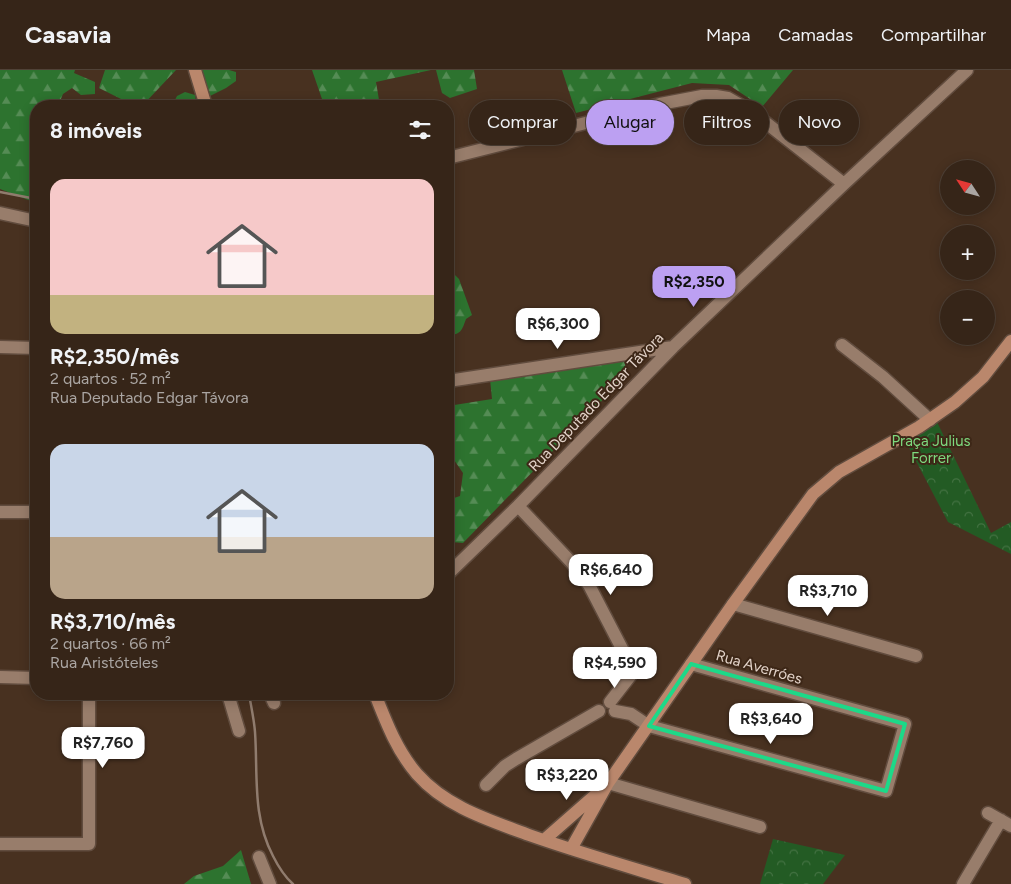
<!DOCTYPE html>
<html lang="pt">
<meta charset="utf-8">
<style>
:root{--surface:#362518;--page:#413125;--text:#f1f3f6;--muted:#aaa5a2;--line:#504237;--accent:#bca0f2}
body{margin:0;font-family:Figtree,sans-serif;background:var(--page);color:var(--text);height:100vh;display:flex;flex-direction:column;font-size:19px;white-space:nowrap}
*{box-sizing:border-box;margin:0}
p{font-size:16px;color:var(--muted)}
.icon{flex:none;width:28px;height:28px;fill:none;stroke:currentColor;stroke-width:2;stroke-linecap:round;stroke-linejoin:round}
.map{position:relative;flex:1;overflow:hidden}
.sheet{position:absolute;left:30px;top:30px;width:424px;height:600px;display:flex;flex-direction:column;background:var(--surface);border-radius:20px;box-shadow:0 2px 12px #0003,0 0 0 1px var(--line)}
.sheet>*{flex:none}
.hud{position:absolute;left:469px;top:30px;width:466px;height:45px;display:flex;gap:10px}
.needle{width:32px;rotate:306deg}
.buttons{position:absolute;left:940px;top:90px;display:grid;gap:10px}
.buttons a{display:grid;place-items:center;width:55px;height:55px;border-radius:50%;background:var(--surface);box-shadow:0 2px 12px #0003,0 0 0 1px var(--line);font-size:25px}
.price{position:absolute;translate:-50% -42px;padding:0 11px;border-radius:10px;background:#fff;color:#222;font-size:16px;line-height:32px;filter:drop-shadow(0 1px 2px #0008)}
.price::after{content:'';position:absolute;left:50%;top:30px;width:15px;height:11px;margin-left:-8px;background:inherit;clip-path:polygon(0 0,100% 0,50% 100%)}
.price.selected{background:var(--accent);color:#111}
ul{padding:0;list-style:none}
li{display:grid;align-content:center;gap:10px;height:265px;padding:0 20px}
li span{display:grid;place-items:center;height:155px;border-radius:15px;color:#555}
li>.icon{margin-inline-start:auto}
span .icon{width:90px;height:90px;fill:#fffc;stroke-width:1}
li b{font-size:21px}
h2{display:flex;justify-content:space-between;align-items:center;height:60px;padding:0 20px;font-size:21px}
.pill{padding:0 18px;border-radius:22px;background:var(--surface);box-shadow:0 2px 12px #0003,0 0 0 1px var(--line);font-size:18px;line-height:45px}
.pill.selected{background:var(--accent);color:#111}
header{display:flex;align-items:center;gap:30px;box-sizing:border-box;height:70px;padding:0 25px;background:var(--surface);border-bottom:1px solid var(--line)}
header strong{font-size:24px}
nav{display:flex;gap:28px;margin-inline-start:auto;font-size:18px}
.map>svg:first-child{display:block}
</style>
<header>
<strong>Casavia</strong>
<nav><a>Mapa</a><a>Camadas</a><a>Compartilhar</a></nav>
</header>
<div class="map">
<svg width="1011" height="814" viewBox="0 0 1011 814">
<defs>
<pattern id="forest-firs" width="22" height="20" patternUnits="userSpaceOnUse" patternTransform="scale(1.25)"><rect width="22" height="20" fill="#2d732f"/><path d="M5 1l3.5 6h-7zM16 11l3.5 6h-7z" fill="#558c55"/></pattern>
<pattern id="park-crowns" width="20" height="18" patternUnits="userSpaceOnUse" patternTransform="scale(1.25)"><rect width="20" height="18" fill="#235b24"/><path d="M2 6a3 3 0 1 1 6 0M12 15a3 3 0 1 1 6 0" fill="none" stroke="#437242"/></pattern>
</defs>
<rect width="100%" height="100%" fill="#483120"/>
<path fill="url(#forest-firs)" d="M0,0H75L74,3L95,12V24L81,25L72,18L63,24L58,36H36V133L0,119Z
M105,0H176L142,36H135L99,18Z
M202,0H229L236,2V11L226,18L210,26Z
M312,0H431L376,12L380,36H304L322,29Z
M436,0H474L477,19L450,28L442,23Z
M562,0H793L762,37L729,15L692,13L576,43Z
M185,22L195,25L197,36H174L173,34L177,26Z
M448,174L452,202L459,209L472,245L466,249C462,260 461,265 448,265Z
M624,289L627,305L463,473L451,472L448,468V430L460,426L463,403L452,387L448,389V336L492,329L490,309Z
M241,780L251,814H184L194,806L223,796Z"/>
<path fill="url(#park-crowns)" d="M937,352L991,463L1011,452V484L948,452L906,372Z
M773,769L845,785L823,814H760Z"/>
<g fill="none" stroke-linecap="round" stroke-linejoin="round">
<defs>
<path id="minor" d="M448,88L660,34L702,26H716L728,28L751,41L844,114
M0,143L36,151
M842,275L883,307L930,350
M0,277L36,278
M448,311L673,277
M518,436L571,492L589,515L631,596V605L610,632
M0,442H36
M448,504L518,436L673,277L844,114L967,0
M733,534L916,586
M0,607L36,608
M228,624L239,661
M270,624L274,633
M615,641L631,644L649,656L886,721L905,654L691,594
M608,713L760,757
M486,715L505,696L516,689L599,641
M988,743L1011,756
M0,774H89V624
M259,787L270,814
M963,814L1001,750"/>
<path id="major" d="M195,0L206,36
M375,624C386,652 397,681 417,704C446,737 489,750 529,765C580,783 633,798 685,814
M544,770L601,720
M571,779L608,713L733,534L813,424L839,402L919,357L955,332L983,307L1011,271"/>
</defs>
<use href="#minor" stroke="#614c3e" stroke-width="15"/>
<use href="#major" stroke="#614c3e" stroke-width="15"/>
<use href="#minor" stroke="#987d6b" stroke-width="12"/>
<use href="#major" stroke="#ba876c" stroke-width="12"/>
<path stroke="#907c6e" stroke-width="2.5" d="M0,122L36,129
M249,624C251,636 254,649 255,662C258,705 252,746 273,786C278,796 284,806 293,814"/>
</g>
<path fill="none" stroke="#1cd988" stroke-width="4" stroke-linejoin="round" d="M691,594L905,654L886,721L649,656Z"/>
<g text-anchor="middle" stroke-width="4" stroke-linejoin="round" paint-order="stroke">
<g font-size="15" fill="#e3d3c9" stroke="#3d2717">
<text transform="translate(596 332) rotate(-46)" y="5">Rua Deputado Edgar Távora</text>
<text transform="translate(759 597) rotate(16)" y="5">Rua Averróes</text>
</g>
<g font-size="15" fill="#7ed97e" stroke="#3d2717">
<text x="931" y="376">Praça Julius<tspan x="931" dy="17">Forrer</tspan></text>
</g>
</g>
</svg>
<div class="buttons">
<a><svg class="needle" viewBox="-14 -14 28 28"><path d="M0-13l5 13h-10z" fill="#e53935"/><path d="M0 13l5-13h-10z" fill="#aaa5a2"/></svg></a>
<a>+</a>
<a>−</a>
</div>
<b class="price selected" style="left:694px;top:238px">R$2,350</b>
<b class="price" style="left:558px;top:280px">R$6,300</b>
<b class="price" style="left:611px;top:526px">R$6,640</b>
<b class="price" style="left:828px;top:547px">R$3,710</b>
<b class="price" style="left:615px;top:619px">R$4,590</b>
<b class="price" style="left:771px;top:675px">R$3,640</b>
<b class="price" style="left:103px;top:699px">R$7,760</b>
<b class="price" style="left:567px;top:731px">R$3,220</b>
<div class="hud">
<a class="pill">Comprar</a>
<a class="pill selected">Alugar</a>
<a class="pill">Filtros</a>
<a class="pill">Novo</a>
</div>
<section class="sheet">
<h2>8 imóveis<svg class="icon" aria-label="filters" viewBox="0 0 24 24"><path d="M4 7h16M4 17h16"/><circle cx="9" cy="7" r="2"/><circle cx="15" cy="17" r="2"/></svg></h2>
<ul>
<li><span style="background:linear-gradient(#f6c9c9 75%,#c2b280 0)"><svg class="icon" aria-label="home" viewBox="0 0 24 24"><path d="M3 11l9-7 9 7M6 9v11h12V9"/></svg></span><div><b>R$2,350/mês</b><p>2 quartos · 52 m²</p><p>Rua Deputado Edgar Távora</p></div></li>
<li><span style="background:linear-gradient(#c9d6e8 60%,#b9a48a 0)"><svg class="icon" aria-label="home" viewBox="0 0 24 24"><path d="M3 11l9-7 9 7M6 9v11h12V9"/></svg></span><div><b>R$3,710/mês</b><p>2 quartos · 66 m²</p><p>Rua Aristóteles</p></div></li>
</ul>
</section>
</div>
